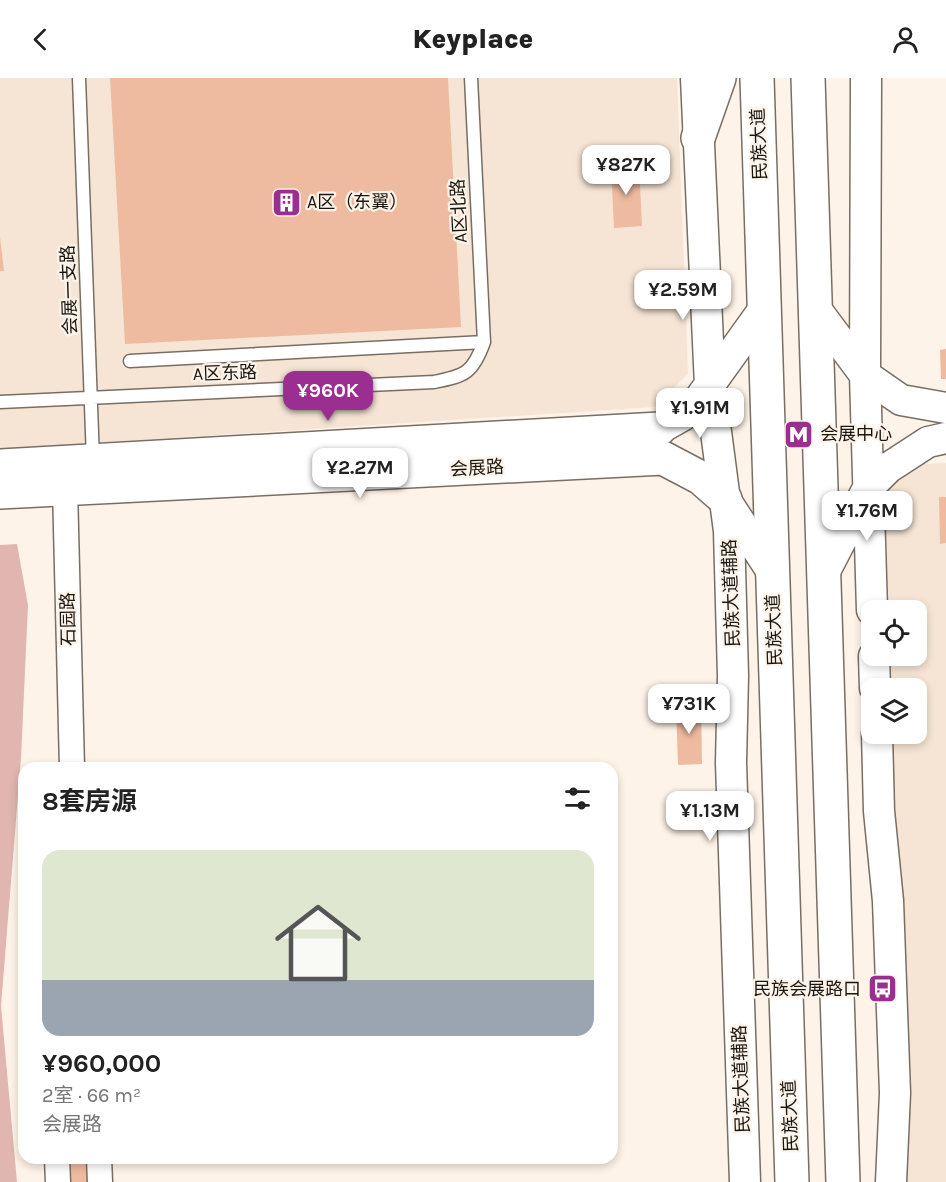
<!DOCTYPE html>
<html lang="zh">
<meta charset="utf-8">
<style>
:root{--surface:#fff;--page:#f6f6f6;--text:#222;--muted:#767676;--line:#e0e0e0;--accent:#9a2f91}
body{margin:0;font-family:Karla,"Noto Sans SC",sans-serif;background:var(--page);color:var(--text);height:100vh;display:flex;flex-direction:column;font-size:22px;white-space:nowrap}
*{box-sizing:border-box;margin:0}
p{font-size:20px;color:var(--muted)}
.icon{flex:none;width:33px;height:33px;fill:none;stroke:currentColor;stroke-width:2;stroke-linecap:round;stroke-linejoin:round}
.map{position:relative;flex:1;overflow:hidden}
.drawer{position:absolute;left:18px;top:684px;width:600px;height:402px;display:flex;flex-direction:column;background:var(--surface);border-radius:18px;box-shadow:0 3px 9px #0003}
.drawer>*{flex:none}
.buttons{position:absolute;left:861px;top:522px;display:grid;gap:12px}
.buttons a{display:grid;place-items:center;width:66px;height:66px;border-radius:12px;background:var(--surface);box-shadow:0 3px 9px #0003;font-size:30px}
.price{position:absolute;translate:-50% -51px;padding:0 14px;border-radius:12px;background:#fff;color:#222;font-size:20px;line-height:39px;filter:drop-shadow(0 2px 3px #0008)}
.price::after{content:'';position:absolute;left:50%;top:36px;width:18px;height:14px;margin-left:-9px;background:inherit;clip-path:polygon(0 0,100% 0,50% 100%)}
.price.selected{background:var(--accent);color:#fff}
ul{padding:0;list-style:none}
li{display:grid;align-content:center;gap:12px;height:318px;padding:0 24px}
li+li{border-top:2px solid var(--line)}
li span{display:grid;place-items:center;height:186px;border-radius:18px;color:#555}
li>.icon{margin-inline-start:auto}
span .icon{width:108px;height:108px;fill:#fffc;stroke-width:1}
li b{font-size:26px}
h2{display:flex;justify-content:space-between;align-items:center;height:72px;padding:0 24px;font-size:26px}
header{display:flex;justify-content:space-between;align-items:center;height:78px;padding:0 24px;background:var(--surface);font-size:27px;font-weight:800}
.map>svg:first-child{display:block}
</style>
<header><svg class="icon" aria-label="back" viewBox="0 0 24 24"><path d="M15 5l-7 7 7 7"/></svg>Keyplace<svg class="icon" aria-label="person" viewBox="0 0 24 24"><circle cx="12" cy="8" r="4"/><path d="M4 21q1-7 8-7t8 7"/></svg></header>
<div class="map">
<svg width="946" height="1104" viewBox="0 0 946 1104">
<rect width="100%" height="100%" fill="#fef3e8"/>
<path fill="#f6e5d5" d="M0,0H677L688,296L654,329L0,371Z
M946,385V1104H905V1081L911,1018L904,827L891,741L889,656H916V610H887L886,578H916V532H885L882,440L887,414L902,395L921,386Z"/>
<path fill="#e1b6b0" d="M17,466L28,527L21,680L1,928L17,1104H0V467Z"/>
<path fill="#eebaa0" d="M110,0H448L461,249L125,266Z
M639,86L642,148L614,150L611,88Z
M0,159L4,193H0Z
M946,271V301H941L940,272Z
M939,419H946V465L940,466Z
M701,627L702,686L678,687L676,628Z
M63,1080H88L89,1104H64Z"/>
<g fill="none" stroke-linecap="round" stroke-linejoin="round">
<defs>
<path id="service" d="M79,0L93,382
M130,283L484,264
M0,324L434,304C465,298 473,295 484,264L471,0"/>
<path id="minor" d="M65,410L72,690
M57,1080L58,1104
M99,1080L100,1104"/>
<path id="tertiary" d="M696,0L710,308L729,453L733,598L731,685L745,1104
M866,0L865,297L872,532
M815,230L865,297L901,322L946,330
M659,351L682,338L698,323L764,231
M728,426L773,495
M824,495L868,410L888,390L928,364L946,360
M874,578L875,610
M877,656L879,733L888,823L895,1015L891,1104"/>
<path id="secondary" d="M0,388L659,351
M0,414L663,380L701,400L725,421"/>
<path id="trunk" d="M757,0L792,1104
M808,0L843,1104
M698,60L719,0"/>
</defs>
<use href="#service" stroke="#776e64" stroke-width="15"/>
<use href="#minor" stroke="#776e64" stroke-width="27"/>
<use href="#tertiary" stroke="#776e64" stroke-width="33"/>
<use href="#secondary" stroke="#776e64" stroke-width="36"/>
<use href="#trunk" stroke="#776e64" stroke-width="36"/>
<use href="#service" stroke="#fff" stroke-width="12"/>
<use href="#minor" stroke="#fff" stroke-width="24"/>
<use href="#tertiary" stroke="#fff" stroke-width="30"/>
<use href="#secondary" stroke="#fff" stroke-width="33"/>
<use href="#trunk" stroke="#fff" stroke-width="33"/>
</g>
<defs>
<symbol id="building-square" viewBox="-11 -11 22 22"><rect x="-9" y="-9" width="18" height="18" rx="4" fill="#9a2f91" stroke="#fef3e8"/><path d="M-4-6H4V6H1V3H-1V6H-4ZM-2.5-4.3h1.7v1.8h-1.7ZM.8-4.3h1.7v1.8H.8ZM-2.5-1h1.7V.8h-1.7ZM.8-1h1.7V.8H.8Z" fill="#fff"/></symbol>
<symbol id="metro-square" viewBox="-11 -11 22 22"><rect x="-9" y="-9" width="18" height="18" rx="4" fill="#9a2f91" stroke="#fef3e8"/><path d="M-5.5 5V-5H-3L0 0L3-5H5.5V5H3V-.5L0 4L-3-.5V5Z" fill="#fff"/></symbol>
<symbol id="bus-square" viewBox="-11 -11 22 22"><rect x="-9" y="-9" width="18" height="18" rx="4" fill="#9a2f91" stroke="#fef3e8"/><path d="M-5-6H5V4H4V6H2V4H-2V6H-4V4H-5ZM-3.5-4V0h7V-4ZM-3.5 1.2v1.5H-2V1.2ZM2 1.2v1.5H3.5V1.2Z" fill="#fff"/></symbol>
</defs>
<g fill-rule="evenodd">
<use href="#building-square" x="270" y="108" width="33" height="33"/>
<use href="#metro-square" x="782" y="340" width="33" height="33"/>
<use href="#bus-square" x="866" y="894" width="33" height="33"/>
</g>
<g text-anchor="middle" stroke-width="4.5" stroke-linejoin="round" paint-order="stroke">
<g font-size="18" fill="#191511" stroke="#fef3e8">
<text transform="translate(759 66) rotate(-92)" y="6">民族大道</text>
<text transform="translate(459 133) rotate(-93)" y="6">A区北路</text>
<text transform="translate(69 212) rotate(-92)" y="6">会展一支路</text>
<text transform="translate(225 295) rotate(-2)" y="6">A区东路</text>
<text transform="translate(477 390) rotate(-3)" y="6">会展路</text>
<text transform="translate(731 515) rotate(-92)" y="6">民族大道辅路</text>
<text transform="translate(68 541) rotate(-91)" y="6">石园路</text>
<text transform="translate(774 552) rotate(-92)" y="6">民族大道</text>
<text transform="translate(741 1001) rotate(-92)" y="6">民族大道辅路</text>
<text transform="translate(790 1038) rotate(-92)" y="6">民族大道</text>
</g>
<g font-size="18" fill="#191511" stroke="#fef3e8" text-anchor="start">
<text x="307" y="130">A区（东翼）</text>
<text x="820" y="362">会展中心</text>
<text x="861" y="917" text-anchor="end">民族会展路口</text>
</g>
</g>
</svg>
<div class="buttons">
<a><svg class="icon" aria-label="locate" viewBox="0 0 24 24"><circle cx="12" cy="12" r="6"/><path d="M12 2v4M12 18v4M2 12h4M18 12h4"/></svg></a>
<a><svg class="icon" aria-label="layers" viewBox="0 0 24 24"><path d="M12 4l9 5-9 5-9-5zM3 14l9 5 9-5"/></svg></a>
</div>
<b class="price" style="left:626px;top:118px">¥827K</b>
<b class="price" style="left:683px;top:243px">¥2.59M</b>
<b class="price selected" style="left:328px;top:344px">¥960K</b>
<b class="price" style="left:700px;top:361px">¥1.91M</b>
<b class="price" style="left:360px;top:421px">¥2.27M</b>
<b class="price" style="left:867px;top:464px">¥1.76M</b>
<b class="price" style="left:689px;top:657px">¥731K</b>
<b class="price" style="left:710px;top:764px">¥1.13M</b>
<section class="drawer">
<h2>8套房源<svg class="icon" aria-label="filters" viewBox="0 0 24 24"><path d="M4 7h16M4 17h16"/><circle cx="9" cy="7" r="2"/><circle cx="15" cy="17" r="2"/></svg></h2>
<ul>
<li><span style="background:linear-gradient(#dfe7d0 70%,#9aa5b1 0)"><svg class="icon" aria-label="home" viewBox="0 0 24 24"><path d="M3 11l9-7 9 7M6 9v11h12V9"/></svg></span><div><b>¥960,000</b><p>2室 · 66 m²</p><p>会展路</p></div></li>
</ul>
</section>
</div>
